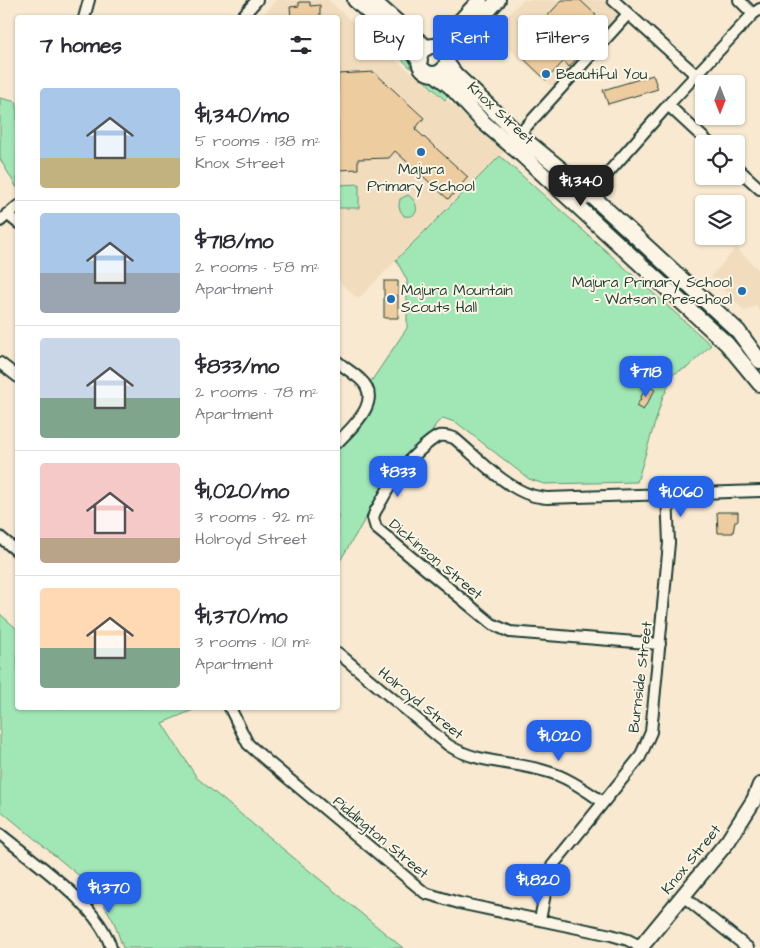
<!DOCTYPE html>
<meta charset="utf-8">
<style>
:root{--surface:#fff;--page:#f7f7f7;--text:#2b2b33;--muted:#7c7c81;--line:#e1e1e2;--accent:#2563eb}
body{margin:0;font-family:"Architects Daughter",sans-serif;background:var(--page);color:var(--text);height:100vh;display:flex;flex-direction:column;font-size:19px;white-space:nowrap}
*{box-sizing:border-box;margin:0}
p{font-size:16px;color:var(--muted)}
.icon{flex:none;width:28px;height:28px;fill:none;stroke:currentColor;stroke-width:2;stroke-linecap:round;stroke-linejoin:round}
.map{position:relative;flex:1;overflow:hidden}
.drawer{position:absolute;left:15px;top:15px;width:325px;height:695px;display:flex;flex-direction:column;background:var(--surface);border-radius:5px;box-shadow:0 1px 4px #0004}
.drawer>*{flex:none}
.banner{position:absolute;left:355px;top:15px;width:330px;height:45px;display:flex;gap:10px}
.needle{width:32px;rotate:180deg}
.controls{position:absolute;left:695px;top:75px;display:grid;gap:10px}
.controls a{display:grid;place-items:center;width:50px;height:50px;border-radius:5px;background:var(--surface);box-shadow:0 1px 4px #0004;font-size:25px}
.price{position:absolute;translate:-50% -42px;padding:0 11px;border-radius:10px;background:var(--accent);color:#fff;font-size:16px;line-height:32px;filter:drop-shadow(0 1px 2px #0008)}
.price::after{content:'';position:absolute;left:50%;top:30px;width:15px;height:11px;margin-left:-8px;background:inherit;clip-path:polygon(0 0,100% 0,50% 100%)}
.price.current{background:#222;color:#fff}
ul{padding:0;list-style:none}
li{display:flex;align-items:center;gap:15px;height:125px;padding:0 25px}
li+li{border-top:1px solid var(--line)}
li span{display:grid;place-items:center;flex:none;width:140px;height:100px;border-radius:5px;color:#555}
li>.icon{margin-inline-start:auto}
span .icon{width:60px;height:60px;fill:#fffc;stroke-width:1}
li b{font-size:21px}
h2{display:flex;justify-content:space-between;align-items:center;height:60px;padding:0 25px;font-size:21px}
.chip{padding:0 18px;border-radius:5px;background:var(--surface);box-shadow:0 1px 4px #0004;font-size:18px;line-height:45px}
.chip.current{background:var(--accent);color:#fff}
.map>svg:first-child{display:block}
</style>
<div class="map">
<svg width="760" height="948" viewBox="0 0 760 948">
<rect width="100%" height="100%" fill="#f8e9d0"/>
<filter id="ink" filterUnits="userSpaceOnUse"><feTurbulence type="fractalNoise" baseFrequency=".02" numOctaves="2"/><feDisplacementMap in="SourceGraphic" scale="10" xChannelSelector="R" yChannelSelector="G"/><feConvolveMatrix kernelMatrix="1 2 1 2 8 2 1 2 1" color-interpolation-filters="sRGB"/></filter>
<g filter="url(#ink)">
<path fill="#f1ddbe" d="M276,0H328L397,61L508,148L358,299L338,280V18H261Z
M523,0H607L623,15L554,89L490,32Z
M736,248L760,271V312L756,306L744,311L711,276Z"/>
<path fill="#a0e7b5" stroke="#609274" d="M403,52L413,62L418,73L422,77L438,83L452,92L445,100L399,57Z
M0,98L17,102V188L0,159Z
M500,156L711,345L688,367L671,375L666,392L663,396L637,482L544,484L529,479L457,423L443,418L436,424L431,434L398,465L338,564V443L373,406L374,394L370,383L407,328V280L396,260Z
M359,184V208H338V185Z
M408,195C419,202 421,219 404,216C399,209 398,207 400,199Z
M0,614L17,629L18,708H198L162,723L197,778L403,948H123L114,922L95,889L0,810Z"/>
<path fill="#edcc9f" stroke="#1f3d34" d="M562,0H580L596,15L579,34L584,38L571,53L577,58L569,67L564,61L546,80L524,59L540,42L531,34Z
M299,2H310V6L320,5V18H291L290,7L299,6Z
M374,72L424,118L415,129L468,177L461,185L462,186L448,199L395,151L389,158L358,159V169L338,170V74Z
M653,75L658,89L608,104L603,90Z
M384,281H398V318H384Z
M648,386L655,390L643,410L636,406L641,399L640,398Z
M717,512H738V521H735L733,533H718Z"/>
<g fill="none" stroke-linecap="round" stroke-linejoin="round">
<defs>
<path id="street" d="M613,0L696,75
M739,0L753,14
M84,18L89,0
M241,18L257,0
M668,105L710,144
M515,139L628,14
M736,167L760,189
M578,207L668,105L753,14L760,9
M7,214L18,223
M0,221L18,206
M338,362C345,368 353,373 360,379C384,400 353,426 338,442
M0,363L18,377
M0,537L18,552
M660,644L510,632L492,624L376,528L373,518L375,512C383,499 390,484 399,472C405,464 430,439 439,436C445,435 449,436 454,438C476,456 504,487 531,495C536,497 542,497 547,498L760,491
M338,653L448,745C477,764 512,761 545,771C566,776 585,790 603,802
M230,708L248,744L266,760L425,893L459,903L611,935L628,940L641,947
M0,834C33,861 100,906 111,948
M683,896L748,948
M540,920L549,873L552,866L640,757L651,732L669,543L667,494"/>
<path id="secondary" d="M355,0L406,46L420,60
M372,0L427,48
M419 60a14 14 0 1 1 28 0a14 14 0 1 1-28 0Z
M439,47L444,38L480,0
M447,56L498,0
M447,63L455,74L519,135L579,184L738,331L760,361
M435,74L451,87L483,122L522,155L727,344L760,384
M640,948L728,841L754,800L760,785"/>
</defs>
<use href="#street" stroke="#1f3d34" stroke-width="14"/>
<use href="#secondary" stroke="#1f3d34" stroke-width="18"/>
<use href="#street" stroke="#fcf5e5" stroke-width="10"/>
<use href="#secondary" stroke="#fcf5e5" stroke-width="14"/>
</g>
</g>
<g fill="#1f6fb2" stroke="#fcf5e5" stroke-width="2">
<circle cx="546" cy="74" r="5"/>
<circle cx="421" cy="152" r="5"/>
<circle cx="742" cy="291" r="5"/>
<circle cx="391" cy="299" r="5"/>
</g>
<g text-anchor="middle" stroke-width="4" stroke-linejoin="round" paint-order="stroke">
<g font-size="15" fill="#1f3d34" stroke="#fcf5e5" text-anchor="start">
<text x="556" y="79">Beautiful You</text>
<text x="421" y="174" text-anchor="middle">Majura<tspan x="421" dy="17">Primary School</tspan></text>
<text x="732" y="287" text-anchor="end">Majura Primary School<tspan x="732" dy="17">- Watson Preschool</tspan></text>
<text x="401" y="295">Majura Mountain<tspan x="401" dy="17">Scouts Hall</tspan></text>
</g>
<g font-size="15" fill="#1f3d34" stroke="#fcf5e5">
<text transform="translate(501 113) rotate(43)" y="5">Knox Street</text>
<text transform="translate(436 559) rotate(40)" y="5">Dickinson Street</text>
<text transform="translate(640 677) rotate(-83)" y="5">Burnside Street</text>
<text transform="translate(421 703) rotate(39)" y="5">Holroyd Street</text>
<text transform="translate(381 837) rotate(40)" y="5">Piddington Street</text>
<text transform="translate(691 859) rotate(-51)" y="5">Knox Street</text>
</g>
</g>
</svg>
<div class="controls">
<a><svg class="needle" viewBox="-14 -14 28 28"><path d="M0-13l5 13h-10z" fill="#e53935"/><path d="M0 13l5-13h-10z" fill="#7c7c81"/></svg></a>
<a><svg class="icon" aria-label="locate" viewBox="0 0 24 24"><circle cx="12" cy="12" r="6"/><path d="M12 2v4M12 18v4M2 12h4M18 12h4"/></svg></a>
<a><svg class="icon" aria-label="layers" viewBox="0 0 24 24"><path d="M12 4l9 5-9 5-9-5zM3 14l9 5 9-5"/></svg></a>
</div>
<b class="price current" style="left:581px;top:207px">$1,340</b>
<b class="price" style="left:646px;top:398px">$718</b>
<b class="price" style="left:398px;top:498px">$833</b>
<b class="price" style="left:681px;top:518px">$1,060</b>
<b class="price" style="left:559px;top:762px">$1,020</b>
<b class="price" style="left:538px;top:906px">$1,820</b>
<b class="price" style="left:109px;top:914px">$1,370</b>
<div class="banner">
<a class="chip">Buy</a>
<a class="chip current">Rent</a>
<a class="chip">Filters</a>
</div>
<section class="drawer">
<h2>7 homes<svg class="icon" aria-label="filters" viewBox="0 0 24 24"><path d="M4 7h16M4 17h16"/><circle cx="9" cy="7" r="2"/><circle cx="15" cy="17" r="2"/></svg></h2>
<ul>
<li><span style="background:linear-gradient(#a9c7e8 70%,#c2b280 0)"><svg class="icon" aria-label="home" viewBox="0 0 24 24"><path d="M3 11l9-7 9 7M6 9v11h12V9"/></svg></span><div><b>$1,340/mo</b><p>5 rooms · 138 m²</p><p>Knox Street</p></div></li>
<li><span style="background:linear-gradient(#a9c7e8 60%,#9aa5b1 0)"><svg class="icon" aria-label="home" viewBox="0 0 24 24"><path d="M3 11l9-7 9 7M6 9v11h12V9"/></svg></span><div><b>$718/mo</b><p>2 rooms · 58 m²</p><p>Apartment</p></div></li>
<li><span style="background:linear-gradient(#c9d6e8 60%,#7fa58c 0)"><svg class="icon" aria-label="home" viewBox="0 0 24 24"><path d="M3 11l9-7 9 7M6 9v11h12V9"/></svg></span><div><b>$833/mo</b><p>2 rooms · 78 m²</p><p>Apartment</p></div></li>
<li><span style="background:linear-gradient(#f6c9c9 75%,#b9a48a 0)"><svg class="icon" aria-label="home" viewBox="0 0 24 24"><path d="M3 11l9-7 9 7M6 9v11h12V9"/></svg></span><div><b>$1,020/mo</b><p>3 rooms · 92 m²</p><p>Holroyd Street</p></div></li>
<li><span style="background:linear-gradient(#ffd9b3 60%,#7fa58c 0)"><svg class="icon" aria-label="home" viewBox="0 0 24 24"><path d="M3 11l9-7 9 7M6 9v11h12V9"/></svg></span><div><b>$1,370/mo</b><p>3 rooms · 101 m²</p><p>Apartment</p></div></li>
</ul>
</section>
</div>
